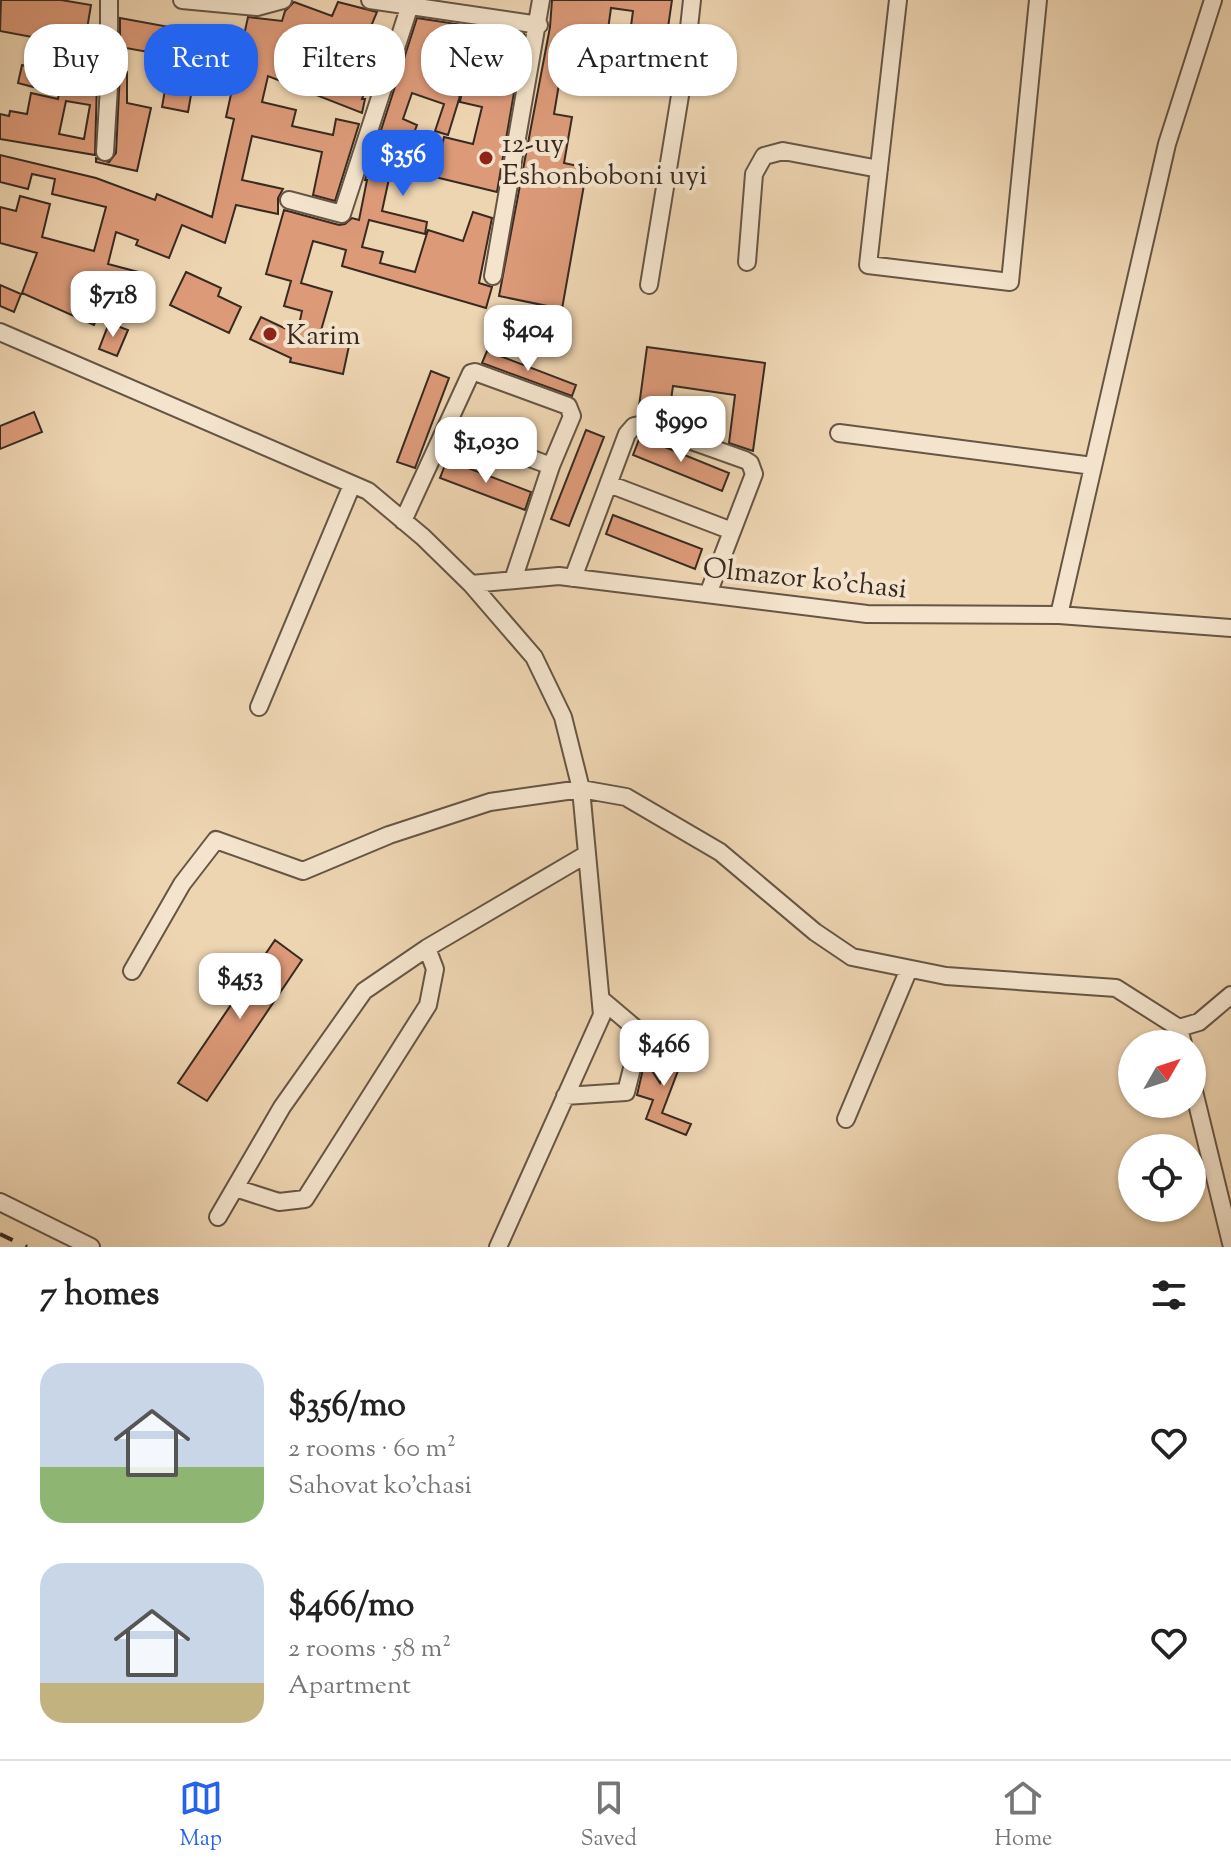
<!DOCTYPE html>
<meta charset="utf-8">
<style>
:root{--surface:#fff;--page:#f6f6f6;--text:#222;--muted:#767676;--line:#e0e0e0;--accent:#2563eb}
body{margin:0;font-family:"Sorts Mill Goudy",serif;background:var(--page);color:var(--text);height:100vh;display:flex;flex-direction:column;font-size:30px;white-space:nowrap}
*{box-sizing:border-box;margin:0}
p{font-size:26px;color:var(--muted)}
.icon{flex:none;width:44px;height:44px;fill:none;stroke:currentColor;stroke-width:2;stroke-linecap:round;stroke-linejoin:round}
.map{position:relative;height:1247px;overflow:hidden}
.panel{display:flex;flex-direction:column;background:var(--surface);flex:1}
.panel>*{flex:none}
.banner{position:absolute;left:24px;top:24px;width:800px;height:72px;display:flex;gap:16px}
.needle{width:52px;rotate:51deg}
.controls{position:absolute;left:1118px;top:1030px;display:grid;gap:16px}
.controls a{display:grid;place-items:center;width:88px;height:88px;border-radius:50%;background:var(--surface);box-shadow:0 2px 6px #0004;font-size:40px}
.price{position:absolute;translate:-50% -68px;padding:0 18px;border-radius:16px;background:#fff;color:#222;font-size:26px;line-height:52px;filter:drop-shadow(0 2px 4px #0008)}
.price::after{content:'';position:absolute;left:50%;top:48px;width:24px;height:18px;margin-left:-12px;background:inherit;clip-path:polygon(0 0,100% 0,50% 100%)}
.price.on{background:var(--accent);color:#fff}
ul{padding:0;list-style:none}
li{display:flex;align-items:center;gap:24px;height:200px;padding:0 40px}
li span{display:grid;place-items:center;flex:none;width:224px;height:160px;border-radius:24px;color:#555}
li>.icon{margin-inline-start:auto}
span .icon{width:96px;height:96px;fill:#fffc;stroke-width:1}
li b{font-size:34px}
h2{display:flex;justify-content:space-between;align-items:center;height:96px;padding:0 40px;font-size:34px}
.tag{padding:0 28px;border-radius:32px;background:var(--surface);box-shadow:0 2px 6px #0004;font-size:28px;line-height:72px}
.tag.on{background:var(--accent);color:#fff}
.tab-bar{display:flex;justify-content:space-around;align-items:center;height:112px;border-top:2px solid var(--line);background:var(--surface);font-size:22px;color:var(--muted)}
.tab-bar a{display:grid;justify-items:center;gap:4px}
.tab-bar .on{color:var(--accent)}
.map>svg:first-child{display:block}
</style>
<div class="map">
<svg width="1231" height="1247" viewBox="0 0 1231 1247">
<rect width="100%" height="100%" fill="#eed5b2"/>
<filter id="stains"><feTurbulence type="fractalNoise" baseFrequency=".0025" numOctaves="4"/><feColorMatrix values="0 0 0 0 .2 0 0 0 0 .09 0 0 0 0 .02 0 0 0 .5 -.17"/></filter>
<radialGradient id="worn" r=".72"><stop offset=".6" stop-color="#630" stop-opacity="0"/><stop offset="1" stop-color="#630" stop-opacity=".3"/></radialGradient>
<path fill="#dc9a79" stroke="#382a21" stroke-width="2" fill-rule="evenodd" d="M1,0H61L91,5L85,41L98,43L95,155L0,139V114L9,116L10,111L27,114L31,93L58,99L64,64L39,60L43,39L0,31ZM66,101L90,105L84,139L59,134Z
M552,0H672L665,48L658,47L656,61L627,56L633,11L611,8L605,51L574,47L567,85L559,84L554,114L572,117L564,163L587,168L562,309L499,296L550,27Z
M294,2L332,16L338,2L377,12L369,31L386,37L362,99H365L362,113L268,76L262,102L296,110L292,126L333,135L336,119L359,124L335,201L313,195L322,152L252,136L242,180L283,189L278,198V214L236,205L225,243L182,225L169,258L136,245L138,240L116,232L108,264L146,274L142,287L104,277L99,296L105,299L94,325L22,293L37,253L0,243V207L16,211L20,196L50,204L42,237L94,251L106,207L52,194L55,179L32,174L28,189L0,182V155L96,178L155,200L157,194L212,217L234,119L226,117L248,17L282,21L285,11ZM322,58L348,67L340,89L313,79Z
M120,18L202,33L188,112L162,107L171,56L120,47Z
M417,18L482,28L479,40L445,32L440,53L474,61L476,48L501,53L505,31L524,34L497,192L435,177L444,137L473,144L482,107L460,102L463,85L500,93L505,68L478,63L476,73L443,65L435,86L460,96L448,135L435,131L444,104L412,93L403,119L417,125L397,177L390,174L382,211L427,222L425,234L369,220L362,247L383,252L380,263L415,272L428,230L463,241L473,212L492,218L479,283L492,287L486,308L342,266L346,250L313,241L301,283L332,292L320,334L350,341L343,374L290,362L291,358L250,339L261,317L297,334L302,311L284,306L291,281L266,274L284,210L339,225L345,224L352,218L359,220L367,180H365Z
M22,65L37,69L33,87L18,83Z
M120,71L127,72V103L151,108L137,171L96,162V158L109,162L116,153Z
M186,272L221,288L218,296L241,307L229,333L170,305Z
M0,285L21,294L14,312L0,306Z
M109,323L128,330L117,356L99,349Z
M647,347L765,363L753,451L729,443L735,395L673,386L668,421L648,414H638Z
M487,351L576,385L572,396L482,363Z
M431,371L449,378L415,468L397,462Z
M34,412L42,432L0,449V426Z
M586,430L604,437L569,526L551,519Z
M640,437L729,473L722,491L633,455Z
M447,460L531,492L525,510L440,478Z
M613,515L702,549L695,569L606,534Z
M275,940L302,960L207,1101L178,1083Z
M678,1035L690,1039L662,1113L691,1124L686,1135L646,1119L653,1100L637,1095L645,1060L660,1083Z"/>
<g fill="none" stroke-linecap="round" stroke-linejoin="round">
<defs>
<path id="minor" d="M182,0L257,7L283,0
M370,0L539,25
M898,0L868,265L1010,282L1038,0
M105,152L109,87V0
M289,200L342,214L410,5
M747,262L754,174L764,156L783,151L879,169
M493,276L541,0
M649,285L685,65L692,0
M0,332L368,491L423,537L471,584L534,657L563,717L581,789L602,1015L498,1247
M447,427L551,466
M839,433L1093,466
M609,484L732,531
M403,521L471,373L475,372L568,406L572,416L551,466L513,580
M573,578L627,434L634,426L644,424L745,460L750,463L754,474L708,594
M471,584L559,576L867,614L1059,615L1231,628
M1059,615L1167,144L1213,0
M259,707L352,485
M132,971L182,884L216,840L303,871L389,835L490,802L581,789L626,797L720,852L815,932L852,957L946,976L1116,988L1179,1028
M1179,1028L1199,1022L1231,995
M1179,1028L1183,1044
M1192,1083L1231,1243
M565,1096L626,1092L641,1033L601,999
M846,1119L909,969
M235,1188L279,1202L305,1199L428,1005L435,969L427,948
M0,1202L91,1247
M218,1217L282,1107L364,991L427,948L587,854"/>
</defs>
<use href="#minor" stroke="#665545" stroke-width="20"/>
<use href="#minor" stroke="#f4e4cd" stroke-width="16"/>
<path stroke="#382a21" stroke-width="4" stroke-dasharray="14 14" stroke-linecap="butt" d="M0,1234L27,1247"/>
</g>
<g fill="#8f2418" stroke="#f4e4cd" stroke-width="3">
<circle cx="486" cy="158" r="8"/>
<circle cx="270" cy="334" r="8"/>
</g>
<g text-anchor="middle" stroke-width="8" stroke-linejoin="round" paint-order="stroke">
<g font-size="28" fill="#382a21" stroke="#f4e4cd" text-anchor="start">
<text x="502" y="152">12-uy<tspan x="502" dy="32">Eshonboboni uyi</tspan></text>
<text x="286" y="344">Karim</text>
</g>
<g font-size="28" fill="#382a21" stroke="#f4e4cd">
<text transform="translate(805 577) rotate(6)" y="10">Olmazor ko'chasi</text>
</g>
</g>
<rect width="100%" height="100%" filter="url(#stains)"/>
<rect width="100%" height="100%" fill="url(#worn)"/>
</svg>
<div class="controls">
<a><svg class="needle" viewBox="-14 -14 28 28"><path d="M0-13l5 13h-10z" fill="#e53935"/><path d="M0 13l5-13h-10z" fill="#767676"/></svg></a>
<a><svg class="icon" aria-label="locate" viewBox="0 0 24 24"><circle cx="12" cy="12" r="6"/><path d="M12 2v4M12 18v4M2 12h4M18 12h4"/></svg></a>
</div>
<b class="price on" style="left:403px;top:198px">$356</b>
<b class="price" style="left:113px;top:339px">$718</b>
<b class="price" style="left:528px;top:373px">$404</b>
<b class="price" style="left:681px;top:464px">$990</b>
<b class="price" style="left:486px;top:485px">$1,030</b>
<b class="price" style="left:240px;top:1021px">$453</b>
<b class="price" style="left:664px;top:1088px">$466</b>
<div class="banner">
<a class="tag">Buy</a>
<a class="tag on">Rent</a>
<a class="tag">Filters</a>
<a class="tag">New</a>
<a class="tag">Apartment</a>
</div>
</div>
<section class="panel">
<h2>7 homes<svg class="icon" aria-label="filters" viewBox="0 0 24 24"><path d="M4 7h16M4 17h16"/><circle cx="9" cy="7" r="2"/><circle cx="15" cy="17" r="2"/></svg></h2>
<ul>
<li><span style="background:linear-gradient(#c9d6e8 65%,#8fb573 0)"><svg class="icon" aria-label="home" viewBox="0 0 24 24"><path d="M3 11l9-7 9 7M6 9v11h12V9"/></svg></span><div><b>$356/mo</b><p>2 rooms · 60 m²</p><p>Sahovat ko'chasi</p></div><svg class="icon" aria-label="heart" viewBox="0 0 24 24"><path d="M12 20l-8-8c-3-5 5-10 8-4 3-6 11-1 8 4z"/></svg></li>
<li><span style="background:linear-gradient(#c9d6e8 75%,#c2b280 0)"><svg class="icon" aria-label="home" viewBox="0 0 24 24"><path d="M3 11l9-7 9 7M6 9v11h12V9"/></svg></span><div><b>$466/mo</b><p>2 rooms · 58 m²</p><p>Apartment</p></div><svg class="icon" aria-label="heart" viewBox="0 0 24 24"><path d="M12 20l-8-8c-3-5 5-10 8-4 3-6 11-1 8 4z"/></svg></li>
</ul>
</section>
<nav class="tab-bar">
<a class="on"><svg class="icon" aria-label="map" viewBox="0 0 24 24"><path d="M3 6l6-2 6 2 6-2v14l-6 2-6-2-6 2zM9 4v14M15 6v14"/></svg>Map</a>
<a><svg class="icon" aria-label="saved" viewBox="0 0 24 24"><path d="M7 4h10v16l-5-4-5 4z"/></svg>Saved</a>
<a><svg class="icon" aria-label="home" viewBox="0 0 24 24"><path d="M3 11l9-7 9 7M6 9v11h12V9"/></svg>Home</a>
</nav>
